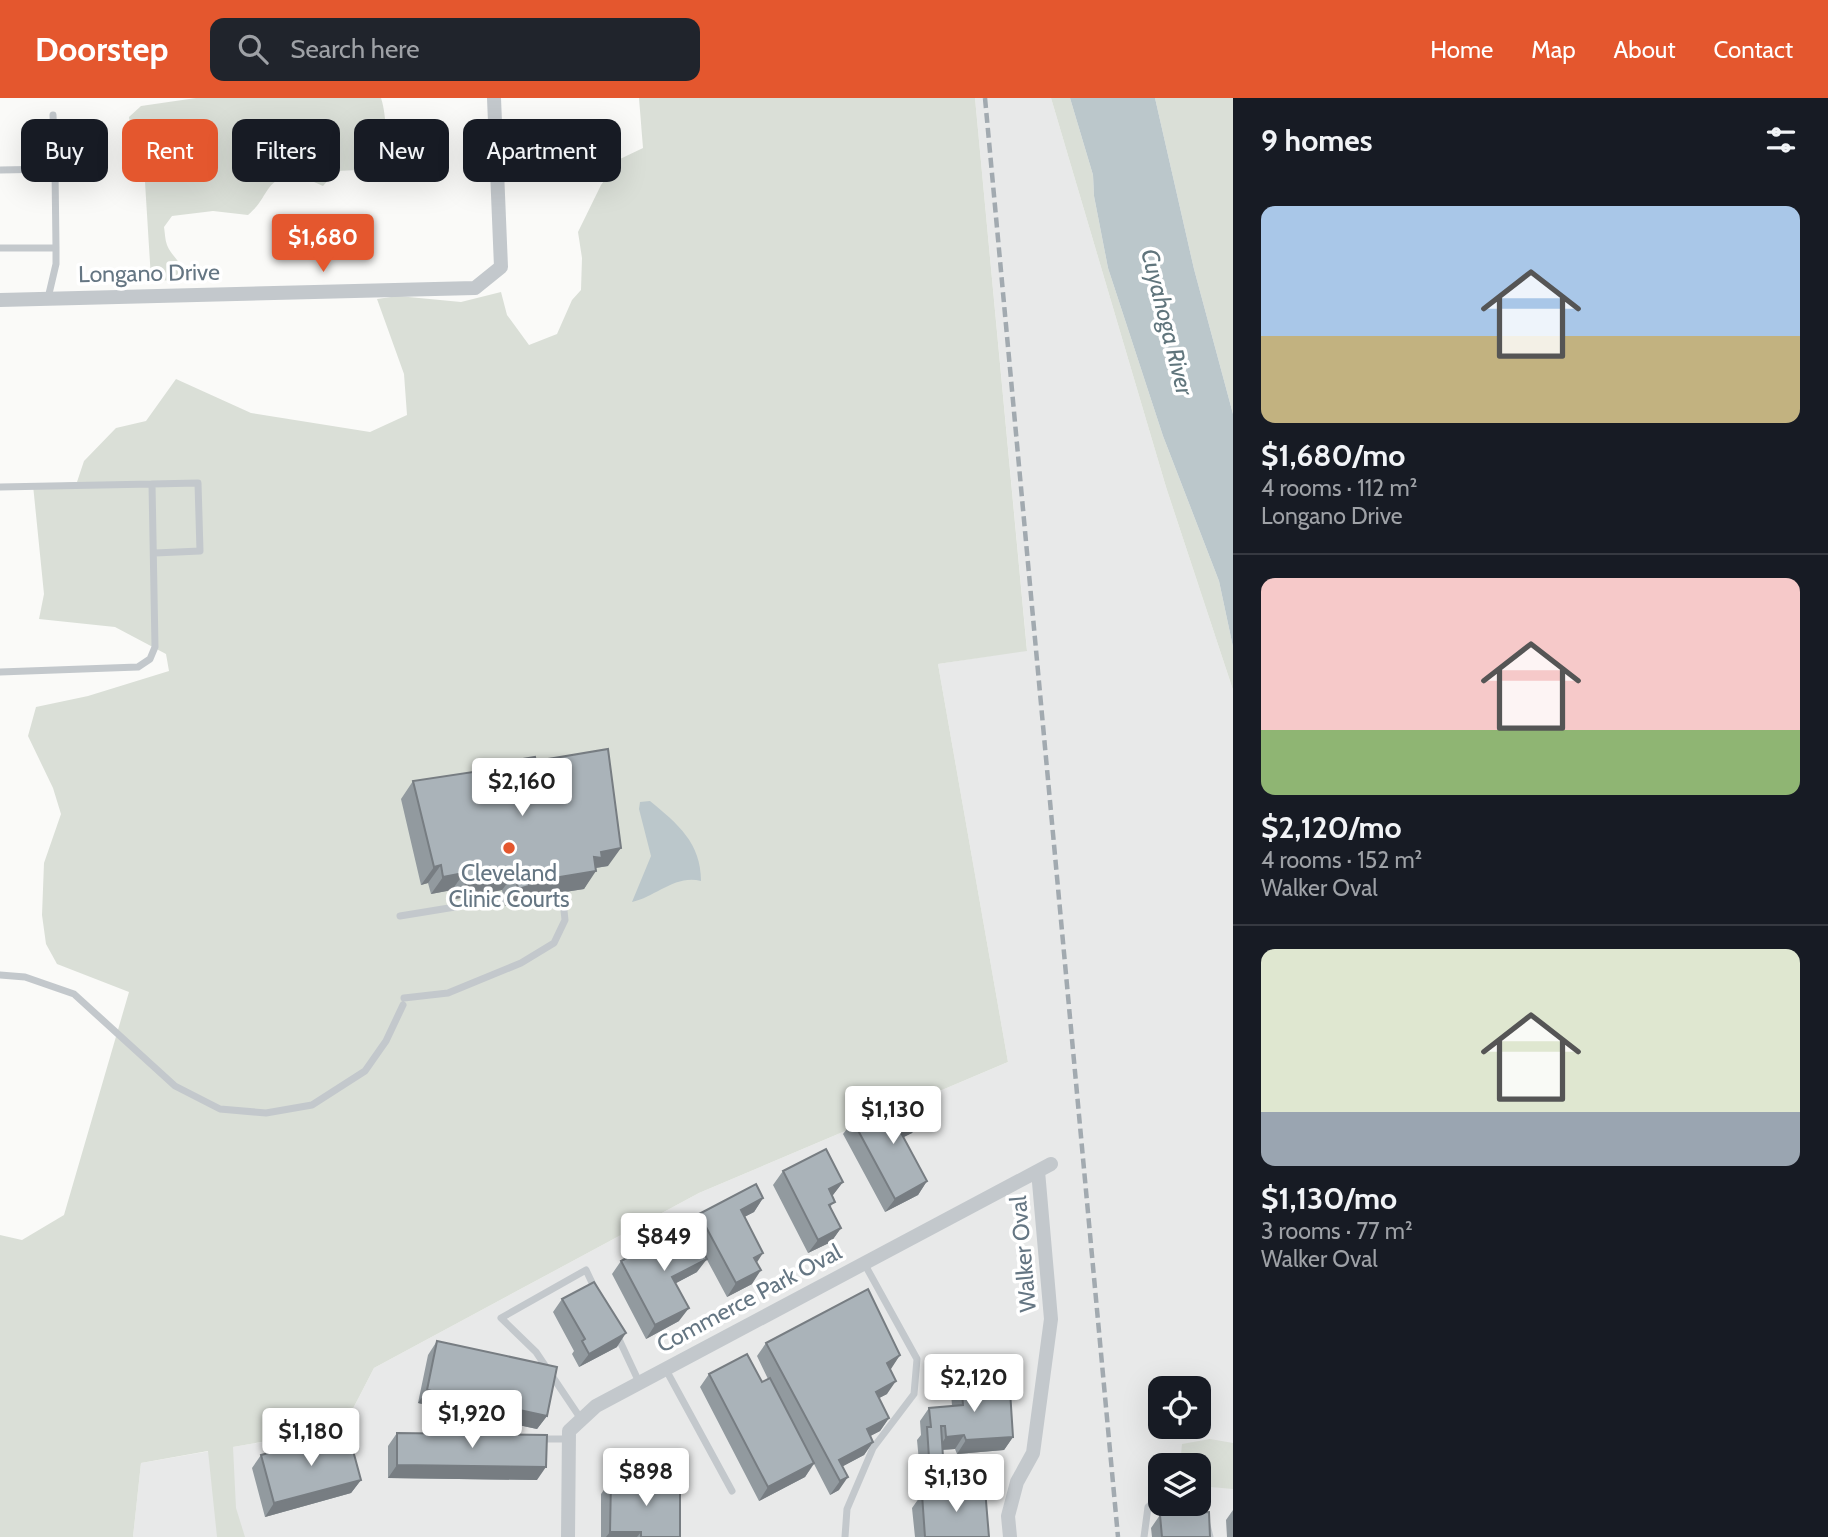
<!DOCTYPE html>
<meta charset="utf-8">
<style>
:root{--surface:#171b24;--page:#20242c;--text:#f1f3f6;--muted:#9ea1a6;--line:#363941;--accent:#e4572e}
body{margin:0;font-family:Cabin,sans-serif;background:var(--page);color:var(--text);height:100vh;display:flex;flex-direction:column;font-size:26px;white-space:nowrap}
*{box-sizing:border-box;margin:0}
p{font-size:23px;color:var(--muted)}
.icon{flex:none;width:38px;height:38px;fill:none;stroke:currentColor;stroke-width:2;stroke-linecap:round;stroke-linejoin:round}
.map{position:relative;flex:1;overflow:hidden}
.side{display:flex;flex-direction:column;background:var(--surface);width:595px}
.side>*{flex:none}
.banner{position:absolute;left:21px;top:21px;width:665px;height:63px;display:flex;gap:14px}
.tools{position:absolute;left:1148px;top:1278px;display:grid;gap:14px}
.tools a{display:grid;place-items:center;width:63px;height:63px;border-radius:14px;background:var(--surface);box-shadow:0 7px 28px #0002;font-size:35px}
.price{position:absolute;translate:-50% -60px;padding:0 16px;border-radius:7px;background:#fff;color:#222;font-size:23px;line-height:46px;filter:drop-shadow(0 2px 4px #0008)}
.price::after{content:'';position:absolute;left:50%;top:42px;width:21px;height:16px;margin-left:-10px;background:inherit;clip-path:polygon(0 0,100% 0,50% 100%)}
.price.current{background:var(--accent);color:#fff}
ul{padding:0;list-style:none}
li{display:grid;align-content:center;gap:14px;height:371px;padding:0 28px}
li+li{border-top:2px solid var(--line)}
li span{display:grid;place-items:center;height:217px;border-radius:14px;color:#555}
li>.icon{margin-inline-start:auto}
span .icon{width:126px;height:126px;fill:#fffc;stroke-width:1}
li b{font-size:30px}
h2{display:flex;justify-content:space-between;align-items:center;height:84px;padding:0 28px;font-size:30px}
.chip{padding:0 24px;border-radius:14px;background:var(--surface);box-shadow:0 7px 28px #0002;font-size:24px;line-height:63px}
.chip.current{background:var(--accent);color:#fff}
header{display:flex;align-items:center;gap:42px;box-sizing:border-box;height:98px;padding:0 35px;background:var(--accent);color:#fff}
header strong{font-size:33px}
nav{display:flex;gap:38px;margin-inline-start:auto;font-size:24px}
.search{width:490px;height:63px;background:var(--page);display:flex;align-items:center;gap:18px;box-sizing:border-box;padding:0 24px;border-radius:14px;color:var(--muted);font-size:26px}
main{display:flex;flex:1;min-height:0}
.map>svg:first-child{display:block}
</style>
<header>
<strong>Doorstep</strong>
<div class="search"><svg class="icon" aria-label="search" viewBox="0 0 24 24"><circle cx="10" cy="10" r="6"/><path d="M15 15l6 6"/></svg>Search here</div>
<nav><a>Home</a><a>Map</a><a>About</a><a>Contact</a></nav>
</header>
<main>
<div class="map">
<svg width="1233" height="1439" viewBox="0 0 1233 1439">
<rect width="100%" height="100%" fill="#fafaf8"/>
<path fill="#e8e9e9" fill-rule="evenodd" d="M975,0H1051L1166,389L1233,592V1439H133L141,1365L343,1330L374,1270L699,1095L1008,964L938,566L1027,552ZM1160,1290H1199V1328H1160ZM1160,1367H1199V1405H1160Z"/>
<path fill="#dadfd7" d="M196,0H381C388,21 383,45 396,63L380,71L336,73L323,88L292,74C261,87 270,98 248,117L213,113L172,118L164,129C165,135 165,142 167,147C173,162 187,165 181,184L151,181L145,84L135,57L129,19L141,8Z
M639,0H975L1027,553L938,566L1008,964L699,1095L374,1270L343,1330L233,1349L236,1410L245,1439H217L208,1353L141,1365L133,1439H0V1137L22,1142L64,1117L129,894L57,866L46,846L42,817L44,765L61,716L53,690L28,638L36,609L88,598L169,573L166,556L115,529L39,521L44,496L33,387L77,384L84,363L116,330L146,323L176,281L251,315L370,334L407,317L404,276L377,201L398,198L461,204L501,194L507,217L529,247L557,236L572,202L581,192L582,160L578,134L601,87L620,61L643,50Z
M1051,0H1070L1093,77L1094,98L1108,170L1163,338L1219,483L1233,549V592L1166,389Z
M1155,0H1233V316L1194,171Z
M1210,1341L1233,1345V1391L1199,1388V1367H1180L1182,1346Z"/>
<path fill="#bbc7cb" d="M1070,0H1155L1194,171L1233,316V549L1219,483L1163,338L1108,170L1094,98L1093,77Z
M650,703C678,726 701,745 701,783C676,776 655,799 632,804L651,758L639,711L640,704Z"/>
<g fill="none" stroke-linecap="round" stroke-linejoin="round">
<path stroke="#c3c8cc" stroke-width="7" d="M53,17L55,71
M0,72L55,71L56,150H0
M48,200L56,166V150
M152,386L198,385L200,453L155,455
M0,389L152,386L155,549L150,561L138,569L0,574
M400,818L504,801
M0,877L25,879L74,896L175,988L220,1011L266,1015L312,1007L365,973L386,943L403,907
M404,900L448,895L521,865L554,845L565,822L562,794
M617,1237L639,1284
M665,1270L732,1393
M581,1321L536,1254L501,1220L586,1172L595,1191
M538,1341H568
M1194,1405L1204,1415L1210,1439
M845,1439L847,1411L873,1350L914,1296L917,1261L864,1165
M1144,1439L1148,1409L1160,1399"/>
<path stroke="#c3c8cc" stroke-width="14" d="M0,202L475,190L501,169L494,0
M568,1439L569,1333L596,1308L1051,1066
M1010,1439L1008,1418L1017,1384L1033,1355L1051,1221L1038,1073"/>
<path stroke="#a2aab0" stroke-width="4.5" stroke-dasharray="10 5" stroke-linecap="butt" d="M985,0L1118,1439"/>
</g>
<path fill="#929a9f" d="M536,663L608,768L596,770L584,791L520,801L517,806L505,808L502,792L455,801L452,792L431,796L428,785L421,787L401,701L413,683L495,671L499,665Z
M921,1021L912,1035L903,1039L927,1083L918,1097L885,1114L843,1036L853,1023Z
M783,1073L843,1084L832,1098L831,1110L841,1130L831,1144L808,1155L773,1087Z
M763,1100L754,1114L744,1119L757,1165L752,1186L727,1199L699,1147L697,1174L676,1185L679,1223L646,1241L612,1176L621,1163L690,1129L699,1116Z
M562,1201L617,1249L579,1269L572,1256L574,1253L553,1214Z
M437,1243L547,1318L537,1331L418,1305L428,1257Z
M766,1245L900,1257L890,1271L887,1296L879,1300L889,1320L880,1333L870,1338L873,1344L864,1357L843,1368L839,1392L830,1397L814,1366L805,1379L759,1403L700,1289L709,1276L762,1284L768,1281L757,1258Z
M961,1281L1013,1339L1004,1352L957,1356L955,1351L943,1352L934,1372L920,1374L917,1342L921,1337L920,1323L929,1310L952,1308L951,1294Z
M397,1335L537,1382L388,1380V1348Z
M261,1357L361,1382L351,1395L265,1419L252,1370Z
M611,1382L680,1439H601V1396Z
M922,1396L989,1439H915L912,1410Z
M1233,1412V1439H1227L1226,1422Z
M1160,1417L1210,1439H1152L1151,1430Z"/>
<path fill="#777d82" d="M621,750L608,768L595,770L596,773L584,791L520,801L517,806L505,808L518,791L529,784L594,759L601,754Z
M441,767L428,785L421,787L434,769Z
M464,775L452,792L431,796L443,779Z
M515,775L502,792L455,801L467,783Z
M921,1021L912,1035L890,1046L900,1033Z
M927,1083L918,1097L885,1114L895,1101Z
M843,1084L833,1097L819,1104L829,1091Z
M763,1100L754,1114L731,1126L741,1112Z
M841,1130L831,1144L808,1155L818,1142Z
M763,1155L754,1169V1160Z
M707,1161L697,1174L663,1192L672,1179Z
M761,1172L752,1186L727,1199L736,1185Z
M689,1210L679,1223L646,1241L655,1227Z
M626,1235L617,1249L579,1269L589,1256Z
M900,1257L891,1271L877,1278L887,1265Z
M896,1283L887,1296L866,1307L876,1294Z
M427,1292L547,1318L537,1331L418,1305Z
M889,1320L880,1333L857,1345L867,1331Z
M964,1337L955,1351L937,1352L946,1339Z
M1013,1339L1004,1352L957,1356L966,1342Z
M873,1344L864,1357L834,1373L839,1362Z
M943,1359L934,1372L920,1374L929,1360Z
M814,1365L805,1379L759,1403L768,1389Z
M397,1367L546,1369L537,1382L388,1380Z
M848,1379L839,1392L830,1397L840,1383Z
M361,1382L351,1395L265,1419L274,1405Z
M610,1434H641L637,1439H606Z"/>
<path fill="#aab3b9" stroke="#777d82" stroke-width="2" d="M608,651L621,750L601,754L602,760L594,759L596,773L529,784V788L518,791L515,775L467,783L464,775L443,779L441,767L434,769L413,683L500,670L499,665L535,659L536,663Z
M909,998L921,1021L900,1033L927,1083L895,1101L853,1023L858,1020L860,1024Z
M826,1051L843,1084L829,1091L835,1104L829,1107L841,1130L818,1142L783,1073Z
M756,1086L763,1100L741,1112L763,1155L754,1160L761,1172L736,1185L699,1116Z
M689,1127L707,1161L672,1179L689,1210L655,1227L621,1163Z
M594,1184L626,1235L589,1256L582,1243L585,1241L562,1201Z
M868,1191L900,1257L887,1265L896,1283L876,1294L889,1320L867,1331L873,1344L839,1362L848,1379L840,1383L766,1245Z
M437,1243L557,1269L547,1318L427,1292Z
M747,1256L762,1284L770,1280L814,1365L768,1389L709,1276Z
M1009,1277L1013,1339L966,1342L964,1337L946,1339L945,1328H941L943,1359L929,1360L927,1329H931L929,1310L963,1307L961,1281Z
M348,1334L361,1382L274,1405L261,1357Z
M397,1335L547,1337L546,1369L397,1367Z
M611,1382L680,1384V1439H641V1434H610Z
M985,1391L989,1439H925L922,1396Z
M1209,1414L1210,1439H1162L1160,1417Z"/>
<circle fill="#e4572e" stroke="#fff" stroke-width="2.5" cx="509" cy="750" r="7"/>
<g text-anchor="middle" stroke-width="7" stroke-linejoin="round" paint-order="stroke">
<g font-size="23" fill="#657683" stroke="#fff">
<text transform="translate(149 175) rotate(-1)" y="8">Longano Drive</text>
<text transform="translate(1023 1156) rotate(-95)" y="8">Walker Oval</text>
<text transform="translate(749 1200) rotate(-28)" y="8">Commerce Park Oval</text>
</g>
<g font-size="23" fill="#657683" stroke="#fff">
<text x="509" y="783">Cleveland<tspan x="509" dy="26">Clinic Courts</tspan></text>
</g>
<g font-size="24" font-style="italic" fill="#60757c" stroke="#fff">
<text transform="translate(1167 224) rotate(76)" y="8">Cuyahoga River</text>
</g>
</g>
</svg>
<div class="tools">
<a><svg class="icon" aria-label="locate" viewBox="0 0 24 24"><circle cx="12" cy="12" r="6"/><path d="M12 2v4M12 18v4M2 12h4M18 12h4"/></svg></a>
<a><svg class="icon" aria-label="layers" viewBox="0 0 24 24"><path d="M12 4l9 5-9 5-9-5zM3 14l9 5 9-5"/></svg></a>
</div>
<b class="price current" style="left:323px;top:176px">$1,680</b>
<b class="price" style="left:522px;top:720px">$2,160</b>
<b class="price" style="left:893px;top:1048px">$1,130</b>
<b class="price" style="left:664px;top:1175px">$849</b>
<b class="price" style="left:974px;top:1316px">$2,120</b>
<b class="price" style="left:472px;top:1352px">$1,920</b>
<b class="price" style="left:311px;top:1370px">$1,180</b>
<b class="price" style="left:646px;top:1410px">$898</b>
<b class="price" style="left:956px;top:1416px">$1,130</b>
<div class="banner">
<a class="chip">Buy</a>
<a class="chip current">Rent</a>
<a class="chip">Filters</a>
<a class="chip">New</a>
<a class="chip">Apartment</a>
</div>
</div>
<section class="side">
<h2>9 homes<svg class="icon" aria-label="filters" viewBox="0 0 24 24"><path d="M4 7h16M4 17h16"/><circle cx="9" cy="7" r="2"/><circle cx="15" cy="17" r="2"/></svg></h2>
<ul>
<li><span style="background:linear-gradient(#a9c7e8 60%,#c2b280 0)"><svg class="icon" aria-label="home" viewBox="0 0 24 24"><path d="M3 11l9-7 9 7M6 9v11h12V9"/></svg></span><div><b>$1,680/mo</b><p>4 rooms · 112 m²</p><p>Longano Drive</p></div></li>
<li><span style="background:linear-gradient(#f6c9c9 70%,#8fb573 0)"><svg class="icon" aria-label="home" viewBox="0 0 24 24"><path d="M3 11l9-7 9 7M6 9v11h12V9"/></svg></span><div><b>$2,120/mo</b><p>4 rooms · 152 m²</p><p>Walker Oval</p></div></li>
<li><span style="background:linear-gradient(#dfe7d0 75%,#9aa5b1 0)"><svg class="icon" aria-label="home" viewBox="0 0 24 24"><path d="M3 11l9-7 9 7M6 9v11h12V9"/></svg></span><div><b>$1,130/mo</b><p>3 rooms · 77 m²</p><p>Walker Oval</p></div></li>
</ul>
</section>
</main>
